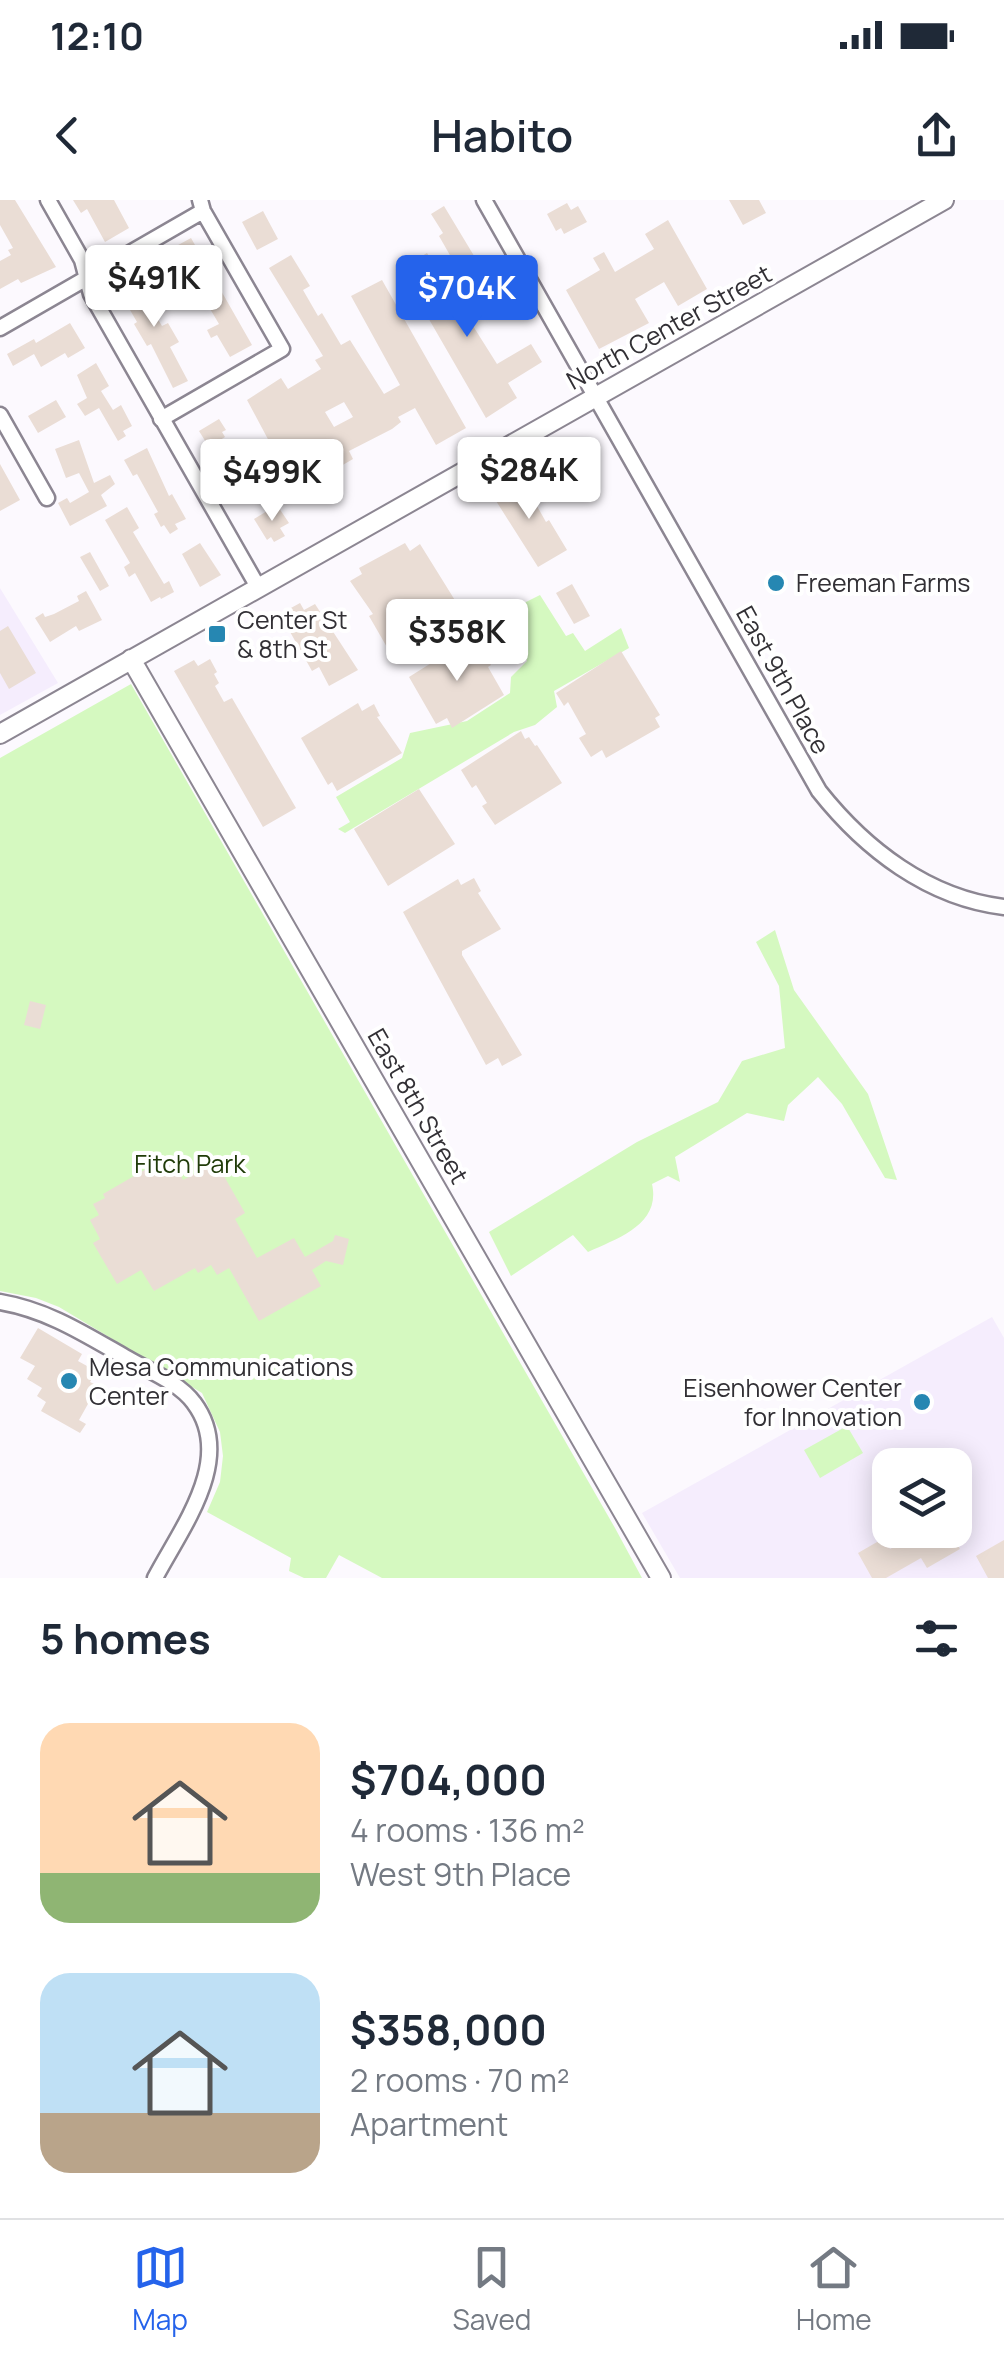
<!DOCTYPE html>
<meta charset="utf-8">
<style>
:root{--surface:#fff;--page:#f6f6f7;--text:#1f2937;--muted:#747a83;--line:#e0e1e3;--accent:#2563eb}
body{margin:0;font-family:Manrope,sans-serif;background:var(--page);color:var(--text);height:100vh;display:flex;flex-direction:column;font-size:38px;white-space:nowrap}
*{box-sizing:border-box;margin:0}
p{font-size:32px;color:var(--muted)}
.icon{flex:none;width:55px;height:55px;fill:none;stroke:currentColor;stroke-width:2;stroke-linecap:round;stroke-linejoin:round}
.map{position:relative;height:1378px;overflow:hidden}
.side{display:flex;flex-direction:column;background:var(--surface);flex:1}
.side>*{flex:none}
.fabs{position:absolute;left:872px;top:1248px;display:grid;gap:20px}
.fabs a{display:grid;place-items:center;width:100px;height:100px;border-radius:20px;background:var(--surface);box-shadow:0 5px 25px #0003;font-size:50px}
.price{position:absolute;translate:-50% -85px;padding:0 22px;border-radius:10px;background:#fff;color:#222;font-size:32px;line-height:65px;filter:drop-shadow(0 2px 5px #0008)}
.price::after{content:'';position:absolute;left:50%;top:60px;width:30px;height:22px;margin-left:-15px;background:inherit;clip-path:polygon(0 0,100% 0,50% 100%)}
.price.on{background:var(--accent);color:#fff}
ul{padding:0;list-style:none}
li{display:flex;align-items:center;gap:30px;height:250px;padding:0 40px}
li span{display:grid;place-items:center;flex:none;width:280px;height:200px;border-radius:30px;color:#555}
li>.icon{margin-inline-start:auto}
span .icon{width:120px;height:120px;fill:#fffc;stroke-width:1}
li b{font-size:42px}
h2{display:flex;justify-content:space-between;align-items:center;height:120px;padding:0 40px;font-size:42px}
.status{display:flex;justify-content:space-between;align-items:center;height:70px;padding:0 50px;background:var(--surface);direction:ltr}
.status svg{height:28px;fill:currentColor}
header{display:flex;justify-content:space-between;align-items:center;height:130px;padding:0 40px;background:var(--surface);font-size:45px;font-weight:600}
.tab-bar{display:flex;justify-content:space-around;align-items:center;height:140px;border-top:2px solid var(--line);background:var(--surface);font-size:28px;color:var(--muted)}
.tab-bar a{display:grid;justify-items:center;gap:5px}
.tab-bar .on{color:var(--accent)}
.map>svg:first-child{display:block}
</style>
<div class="status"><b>12:10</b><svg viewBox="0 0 49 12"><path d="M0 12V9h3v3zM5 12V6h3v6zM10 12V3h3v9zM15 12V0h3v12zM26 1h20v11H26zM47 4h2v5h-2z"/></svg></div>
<header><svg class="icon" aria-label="back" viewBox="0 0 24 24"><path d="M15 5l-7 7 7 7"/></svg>Habito<svg class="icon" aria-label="share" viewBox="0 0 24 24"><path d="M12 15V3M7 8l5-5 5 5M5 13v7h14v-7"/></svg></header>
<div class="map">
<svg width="1004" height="1378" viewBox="0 0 1004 1378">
<rect width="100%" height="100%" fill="#fcf9fe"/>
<path fill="#f5edfd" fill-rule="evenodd" d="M0,388L58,483L0,515Z
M992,1117L1004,1138V1378H680L642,1313ZM890,1265H955V1330H890Z"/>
<path fill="#d5f9c0" d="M540,395L566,436L573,433L585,451L621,428L629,448L554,491L557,507L535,525L514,532L345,633L338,629L350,622L336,597L402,558L410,533L467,521L510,493L511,477L527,461L523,443L511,435L504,413Z
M131,484L615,1328L642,1378H382L339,1355L326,1378H304L289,1371L291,1358L207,1312L220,1282L223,1256L220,1232L202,1193L59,1107L36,1098L0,1091V558Z
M775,730L794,790L868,894L897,980L885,978L842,904L818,877L788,905L784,921L747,913L675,957L680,982L668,976L652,984C661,1024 619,1038 588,1052L573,1035L511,1076L489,1032L637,942L718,902L742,861L785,848L779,786L756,742Z
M847,1226L863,1253L820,1278L804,1250Z"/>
<path fill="#eaddd5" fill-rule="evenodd" d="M0,0H15L56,67L21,83L18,79L0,89V61L11,55L8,50L13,48L0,25Z
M73,0H114L129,28L105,42L87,9L81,13Z
M729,0H759L766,13L743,25Z
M567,3L571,10L578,6L587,22L564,34L561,28L556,31L547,14Z
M444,6L494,89L475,99L439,36L443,33L431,14Z
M263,11L278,39L257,50L242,22Z
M668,20L707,89L678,106L664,82L635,99L649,123L599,149L566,90L600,70L593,58L604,52L615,72L654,49L645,34Z
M191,38L252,145L230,157L217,135L211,138L207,130L219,124L190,75L185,78L169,50Z
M427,53L497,164L531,144L542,162L508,183L517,198L486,218L400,69Z
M291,55L310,86L303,90L318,116L322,113L341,145L350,140L384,194L400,185L351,96L382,80L466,228L436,245L415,208L398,217L401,222L392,229L349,251L353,259L341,266L336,256L309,271L312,278L294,288L247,200L281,178L288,189L321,169L315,160L323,156L269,68ZM344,202L353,217L334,227L325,212Z
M140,79L149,95L155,92L159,100L150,106L162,126L168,123L179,142L170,147L188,181L173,188L151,144L147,146L134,124L137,122L119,91Z
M70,123L85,148L68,158L65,153L41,167L34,154L13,166L7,154L34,139L36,143Z
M96,163L109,186L101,191L113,210L121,205L132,226L123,231L126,236L118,241L99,208L85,216L77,204L87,198L77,175Z
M56,200L66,217L38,233L28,216Z
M219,219L226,230L222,232L225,237L217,242L220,248L212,252L199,231Z
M79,240L94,283L110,275L115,284L101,295L107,306L70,326L58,303L67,298L70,303L89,292L79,273L66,278L55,249Z
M147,248L169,296L172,294L186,319L175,324L178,329L170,334L164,325L161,327L154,314L158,312L137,274L133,276L124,260Z
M243,254L265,291L245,303L230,278L238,274L230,262Z
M0,264L20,300L0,311Z
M520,276L546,322L549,320L567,350L538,367L491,293Z
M277,305L289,323L280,328L285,336L274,342L271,337L267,340L254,319Z
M127,307L139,328L133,332L164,384L169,381L174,392L161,399L160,397L151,402L135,373L129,377L124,367L130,363L105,320Z
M200,343L221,375L200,387L182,354Z
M405,343L410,351L420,344L461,410L388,449L369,416L373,414L350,381L362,374L359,368Z
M90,352L109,386L100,391L80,357Z
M572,384L590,416L574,424L556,393Z
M86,391L102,420L79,431L76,426L50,442L35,418L43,413L45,417L54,414L79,401L77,396Z
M300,403L304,410L315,404L358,470L329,486L319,467L312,471L280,414Z
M8,426L36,473L9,489L0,473V431Z
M471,438L476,446L479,444L491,465L488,467L504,495L452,528L447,518L436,524L409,477Z
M621,451L660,515L655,518L660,527L606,558L602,550L591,557L579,538L586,534L568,502L564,506L556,493Z
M210,459L217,472L214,474L219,483L215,486L224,502L232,498L296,608L263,627L174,471L194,460L198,466Z
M358,503L362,511L374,504L380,516L377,517L402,553L337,591L332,582L328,585L301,538Z
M521,531L525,539L529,537L535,546L537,545L562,583L495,625L482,606L487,603L476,585L472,588L461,570Z
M419,589L455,644L388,686L354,629Z
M474,678L481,691L478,693L501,729L462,751V755L522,855L502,866L498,858L486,865L403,712L458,679L461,685Z
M30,801L46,805L40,829L24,825Z
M216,962L245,1013L235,1019L257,1058L294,1038L305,1057L333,1041L335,1035L349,1039L343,1065L326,1061L312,1070L321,1086L259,1121L229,1068L217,1075L211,1065L198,1073L195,1068L154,1091L141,1070L117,1084L93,1043L100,1039L90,1020L99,1015L93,1004L105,998L103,994L153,965L158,973L174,963L183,980Z
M38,1128L82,1154L78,1161L96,1171L90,1182L98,1186L79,1220L86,1224L80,1233L41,1211L46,1202L37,1196L42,1188L27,1179L35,1166L20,1158Z
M923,1330H949L960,1349L927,1368L921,1358L886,1378H872L858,1353L884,1338L890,1349Z
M1004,1340V1378H988L976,1356Z"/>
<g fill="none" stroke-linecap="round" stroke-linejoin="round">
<defs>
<path id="minor" d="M48,0L82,60L91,94L258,387
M484,0L819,591C865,649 928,698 1004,707
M0,128L203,11
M0,215L47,298
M161,219L282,149L203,11L200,0
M0,1102C47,1110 83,1133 125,1157C147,1170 179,1182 194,1203C236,1259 181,1328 155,1378"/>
<path id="tertiary" d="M131,459L661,1378
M0,534L944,0"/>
</defs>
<use href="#minor" stroke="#8c8692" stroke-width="19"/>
<use href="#tertiary" stroke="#8c8692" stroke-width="22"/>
<use href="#minor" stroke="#fff" stroke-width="14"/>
<use href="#tertiary" stroke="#fff" stroke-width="18"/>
</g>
<g fill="#2687b2" stroke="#fff" stroke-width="4">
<circle cx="776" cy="383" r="10"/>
<rect x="207" y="424" width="20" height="20" rx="5"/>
<circle cx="69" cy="1181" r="10"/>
<circle cx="922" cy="1202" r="10"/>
</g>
<g text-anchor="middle" stroke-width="8" stroke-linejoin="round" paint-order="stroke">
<g font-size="25" fill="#323035" stroke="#fff">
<text transform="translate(669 127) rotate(-29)" y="9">North Center Street</text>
<text transform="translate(783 480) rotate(61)" y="9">East 9th Place</text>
<text transform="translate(418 906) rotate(60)" y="9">East 8th Street</text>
</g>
<g font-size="25" fill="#323035" stroke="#fff" text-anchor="start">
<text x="796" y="392">Freeman Farms</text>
<text x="237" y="429">Center St<tspan x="237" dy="29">&amp; 8th St</tspan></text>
<text x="89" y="1176">Mesa Communications<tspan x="89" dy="29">Center</tspan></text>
<text x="902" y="1197" text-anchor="end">Eisenhower Center<tspan x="902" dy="29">for Innovation</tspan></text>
</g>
<g font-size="25" fill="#213c0a" stroke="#fff">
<text x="190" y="973">Fitch Park</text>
</g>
</g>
</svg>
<div class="fabs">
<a><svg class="icon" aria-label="layers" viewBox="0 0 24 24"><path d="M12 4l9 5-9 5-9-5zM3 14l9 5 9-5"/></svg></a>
</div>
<b class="price" style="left:154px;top:130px">$491K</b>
<b class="price on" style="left:467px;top:140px">$704K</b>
<b class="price" style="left:529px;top:322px">$284K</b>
<b class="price" style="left:272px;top:324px">$499K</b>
<b class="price" style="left:457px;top:484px">$358K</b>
</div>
<section class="side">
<h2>5 homes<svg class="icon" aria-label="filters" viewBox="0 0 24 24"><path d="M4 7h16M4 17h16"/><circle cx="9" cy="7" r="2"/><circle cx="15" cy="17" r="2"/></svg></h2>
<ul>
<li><span style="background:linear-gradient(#ffd9b3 75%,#8fb573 0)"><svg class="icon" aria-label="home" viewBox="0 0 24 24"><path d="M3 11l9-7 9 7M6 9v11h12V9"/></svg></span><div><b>$704,000</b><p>4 rooms · 136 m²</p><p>West 9th Place</p></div></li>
<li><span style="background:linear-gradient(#bfe0f5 70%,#b9a48a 0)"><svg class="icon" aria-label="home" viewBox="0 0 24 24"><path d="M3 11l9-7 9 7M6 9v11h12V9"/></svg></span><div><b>$358,000</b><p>2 rooms · 70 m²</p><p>Apartment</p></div></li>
</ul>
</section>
<nav class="tab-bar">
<a class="on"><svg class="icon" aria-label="map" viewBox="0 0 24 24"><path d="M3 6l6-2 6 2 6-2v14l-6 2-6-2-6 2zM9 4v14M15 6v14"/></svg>Map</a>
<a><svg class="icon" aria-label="saved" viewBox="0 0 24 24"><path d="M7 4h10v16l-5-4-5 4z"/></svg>Saved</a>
<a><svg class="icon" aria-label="home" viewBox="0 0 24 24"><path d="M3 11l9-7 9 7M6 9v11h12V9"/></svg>Home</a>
</nav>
